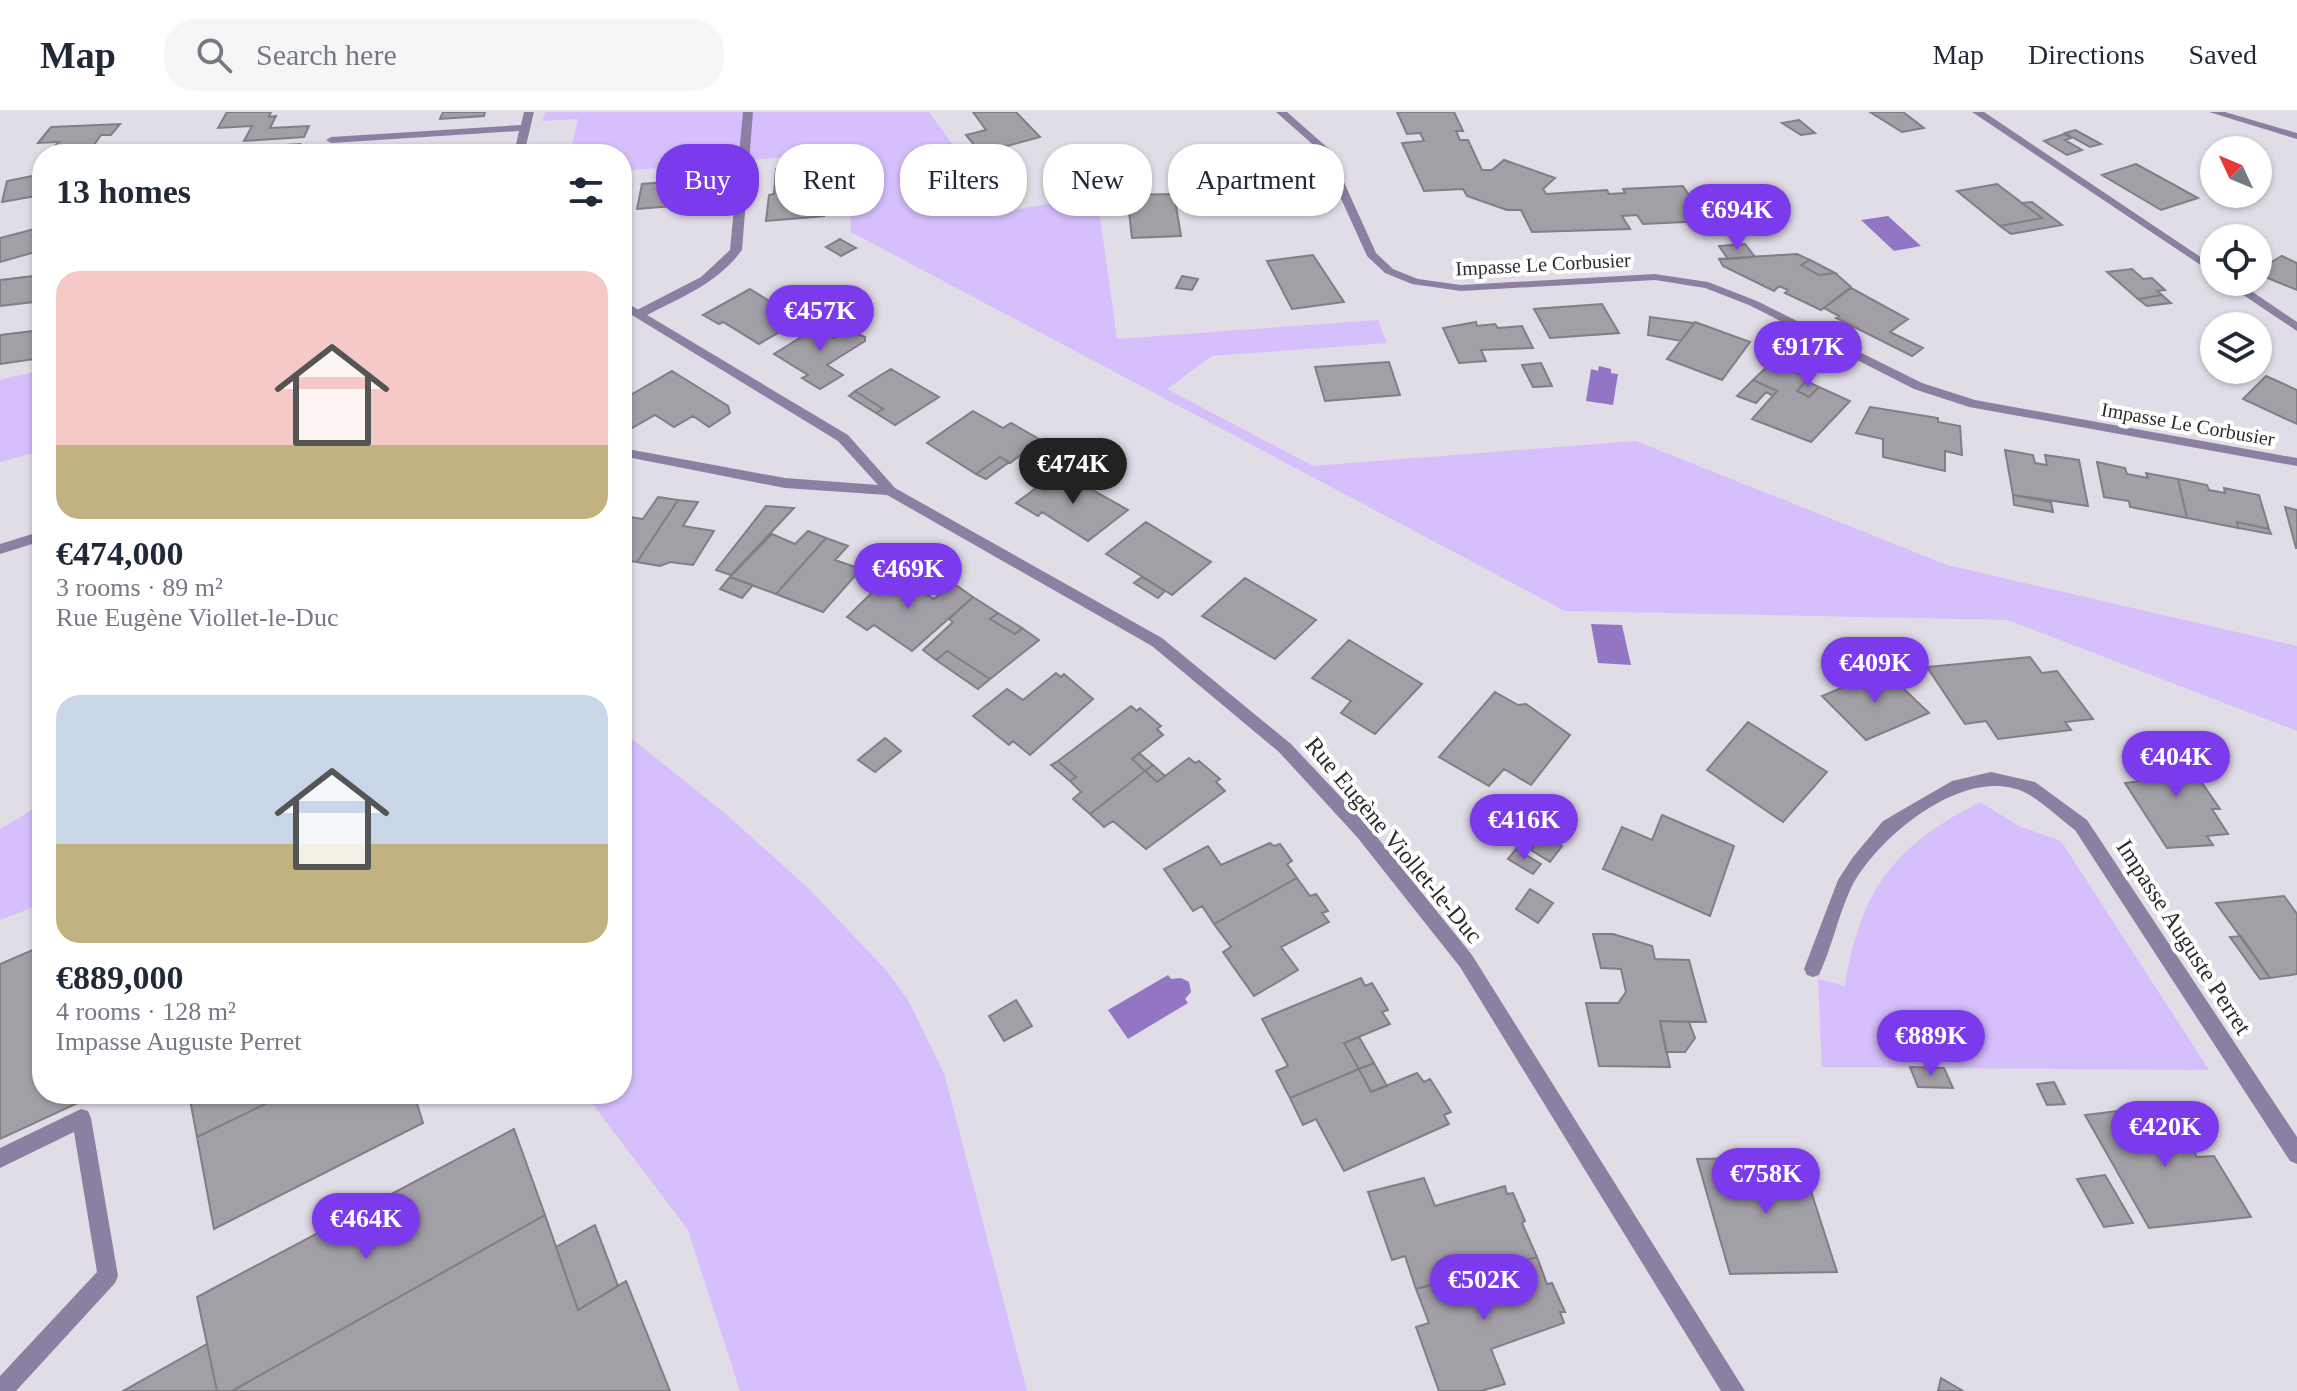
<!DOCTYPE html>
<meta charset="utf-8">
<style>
:root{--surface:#fff;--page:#f6f6f7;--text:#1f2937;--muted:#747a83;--line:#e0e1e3;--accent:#7c3aed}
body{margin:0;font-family:"Times New Roman",serif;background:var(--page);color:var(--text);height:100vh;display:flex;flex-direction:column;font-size:30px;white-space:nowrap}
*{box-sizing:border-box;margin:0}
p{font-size:26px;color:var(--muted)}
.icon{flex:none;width:44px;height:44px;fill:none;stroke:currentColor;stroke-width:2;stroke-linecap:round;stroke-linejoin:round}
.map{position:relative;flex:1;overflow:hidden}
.drawer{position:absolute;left:32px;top:32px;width:600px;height:960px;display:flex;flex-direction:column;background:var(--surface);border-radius:32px;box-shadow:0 2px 6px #0004}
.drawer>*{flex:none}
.guide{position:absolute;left:656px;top:32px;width:760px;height:72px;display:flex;gap:16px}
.needle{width:52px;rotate:314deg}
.tools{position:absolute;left:2200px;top:24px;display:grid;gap:16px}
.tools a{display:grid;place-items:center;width:72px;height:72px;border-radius:50%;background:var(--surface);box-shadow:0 2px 6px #0004;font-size:40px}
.price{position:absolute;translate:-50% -68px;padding:0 18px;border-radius:28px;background:var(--accent);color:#fff;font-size:26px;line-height:52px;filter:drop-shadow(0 2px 4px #0008)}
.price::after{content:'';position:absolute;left:50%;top:48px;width:24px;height:18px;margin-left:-12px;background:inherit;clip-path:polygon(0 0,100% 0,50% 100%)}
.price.current{background:#222;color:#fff}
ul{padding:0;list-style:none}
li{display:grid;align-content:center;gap:16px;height:424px;padding:0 24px}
li span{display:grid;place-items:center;height:248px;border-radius:24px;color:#555}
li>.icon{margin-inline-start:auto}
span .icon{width:144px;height:144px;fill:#fffc;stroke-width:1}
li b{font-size:34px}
h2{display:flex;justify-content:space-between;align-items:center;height:96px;padding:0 24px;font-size:34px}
.pill{padding:0 28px;border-radius:32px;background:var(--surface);box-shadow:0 2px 6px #0004;font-size:28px;line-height:72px}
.pill.current{background:var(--accent);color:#fff}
header{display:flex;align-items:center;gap:48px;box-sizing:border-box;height:112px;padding:0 40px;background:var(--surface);border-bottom:2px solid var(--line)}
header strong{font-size:38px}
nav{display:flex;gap:44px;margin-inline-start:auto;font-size:28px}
.search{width:560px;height:72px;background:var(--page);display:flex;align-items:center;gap:20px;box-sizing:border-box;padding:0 28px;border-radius:32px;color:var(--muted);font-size:30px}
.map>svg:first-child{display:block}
</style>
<header>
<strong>Map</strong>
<div class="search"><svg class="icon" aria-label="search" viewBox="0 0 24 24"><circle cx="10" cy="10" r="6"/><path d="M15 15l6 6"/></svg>Search here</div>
<nav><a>Map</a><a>Directions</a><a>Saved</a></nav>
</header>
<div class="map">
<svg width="2297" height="1279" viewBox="0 0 2297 1279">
<rect width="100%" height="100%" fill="#e0dde6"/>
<path fill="#d5bffc" d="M546,0H929L989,82L993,102L1097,83L1117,227L1378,208L1387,231L1212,244L1167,277L1313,354L1636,329L1947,453L2297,534V619L2008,508L1565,499L851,120L847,40L622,59V42H570L578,7L542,9Z
M42,258V339L0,350V268Z
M622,619L727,703L809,777L886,858L908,888L944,961L1027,1279H740L688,1118L585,982H622Z
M1980,690L2019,714L2061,729L2209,958L1822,955L1818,867L1845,874C1861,777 1893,735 1980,690Z
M42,692V792L0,808V717Z"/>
<path fill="#9376c3" d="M1888,104L1921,134L1894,139L1861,108Z
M1599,254L1611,257V261L1618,262L1613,293L1586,289L1591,257L1598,259Z
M1591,512L1622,513L1631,553L1598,551Z
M1168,863L1171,867L1181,866L1189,870L1191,880L1185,887L1188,891L1128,927L1108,898Z"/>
<path fill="#a29fa7" stroke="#817e86" stroke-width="2" d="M227,0H271L269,5L276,4L270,16L309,14L304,25L244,29L252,14L218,16Z
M443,0H485L484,4L440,7Z
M973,0H1016L1040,25L981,41L966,23L986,18Z
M1397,0H1454L1463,19H1456L1460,28H1468L1482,58H1492L1504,48L1555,66L1543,77L1546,82L1607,78L1609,82L1625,81L1623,77L1683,74L1706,109L1643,112L1637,103L1622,104L1630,117L1532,120L1521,98H1507L1467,84L1463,77L1424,79L1402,31L1424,29L1420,21L1407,22Z
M1870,0H1903L1924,16L1902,20Z
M1799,8L1815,21L1801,23L1782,11Z
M120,12L111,23H101L94,33L54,35L59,30L38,31L51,15Z
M2075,18L2101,32L2090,35L2065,21Z
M2064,22L2071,26L2065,28L2082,38L2067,43L2044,29Z
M300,32L295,42H235L238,36Z
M475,33L471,42H431L434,35Z
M2136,52L2198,86L2161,98L2102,63Z
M825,54L824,82H814V105L766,109L769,83L774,82L776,57Z
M42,62V83L2,90L7,69Z
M700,67L698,92L637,97L642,72Z
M726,68L725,85L708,87L709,69Z
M1997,72L2042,106L2000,114L1957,79Z
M814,82H824V104L814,105Z
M1174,82L1181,124L1132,126L1127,83Z
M2032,90L2062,113L2011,122L2000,114L2042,106L2022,91Z
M42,115V138L0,150V126Z
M840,127L856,136L841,144L826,135Z
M1745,132L1755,145L1728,147L1719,134Z
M1797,142L1810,148L1801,153L1819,163L1835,161L1851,175L1821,198L1785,181L1788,178L1779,174L1774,179L1723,154L1719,147Z
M1313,143L1344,190L1292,197L1267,149Z
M2282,144L2297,151V178L2258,162V158Z
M1810,148L1835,161L1819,163L1801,153Z
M2132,157L2143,167L2152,166L2165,178L2157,179L2162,183L2138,187L2107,160Z
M42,163V189L0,194V168Z
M1182,164L1198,167L1192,178L1176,176Z
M1851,176L1908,207L1890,220L1923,236L1912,244L1836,206L1839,204L1824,196Z
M750,177L774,192L801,207L759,232L723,210L719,212L703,203Z
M794,180L821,195L801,207L774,192Z
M2162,183L2171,191L2147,194L2138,187Z
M1602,192L1619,221L1550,226L1534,197Z
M1650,205L1694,211L1681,229L1648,223Z
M1476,210L1477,214L1495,212L1498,216L1522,214L1533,236L1481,238L1486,249L1459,251L1443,216Z
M1695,210L1750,230L1722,268L1667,247Z
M824,211L838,220L831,224L834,226L847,218L865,225V229L827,253L843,263L820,277L802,266L808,263L774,242Z
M42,218V246L0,252V223Z
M1389,250L1400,283L1325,289L1315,255Z
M1772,250L1809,266L1797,279L1809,285L1819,275L1850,289L1811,330L1752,307L1777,279L1753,268Z
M1541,251L1552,274L1533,275L1522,253Z
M891,257L939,285L895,313L876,301L883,297L855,279Z
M672,259L728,294L730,301L709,315L693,304L674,315L655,303L632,316L622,309V288Z
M2266,264L2297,278V312L2243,287Z
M1753,268L1777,279L1773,284L1766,280L1756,291L1737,284Z
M1806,269L1819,275L1809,285L1797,279Z
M855,279L883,297L876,301L849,284Z
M1870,295L1938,306V310L1960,314L1962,343L1945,339V359L1883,345V327L1856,321Z
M973,299L1003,316L1011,311L1041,328L1010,351L1000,345L976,362L927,331Z
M2005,338L2033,343L2035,351L2047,353L2045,343L2079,348L2088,394L2013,383Z
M1000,345L1009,350L986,367L976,362Z
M2097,350L2125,356L2127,362L2148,366L2146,361L2178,367L2187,406L2130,395L2129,389L2104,385Z
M1059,359L1128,398L1088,429L1042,400L1038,404L1016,391Z
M2178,367L2207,373L2209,378L2225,381L2224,376L2259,383L2269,417L2237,410L2238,416L2187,406Z
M2013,383L2051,390L2053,400L2014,393Z
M658,385L678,388L637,450L622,448V404L643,407Z
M678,388L698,390L683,414L714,419L693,453L670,450L660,454L637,450Z
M766,394L794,396L731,463L716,458Z
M2285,395L2297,398V436H2296Z
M1146,410L1211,450L1172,483L1106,442Z
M2237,410L2269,417L2271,422L2238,416Z
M808,419L826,426L776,482L730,465L772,422L795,432Z
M826,426L848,434L835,448L861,457L823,500L776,482Z
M892,461L934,487L953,471L973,485L912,539L874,513L867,518L847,505Z
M730,465L753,473L742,486L720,477Z
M1142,465L1165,479L1158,486L1134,471Z
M1245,466L1316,508L1275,547L1202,504Z
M973,485L998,501L990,507L1015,522L1022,516L1039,528L990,567L947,539L936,548L923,538L953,510L949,507Z
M998,501L1022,516L1015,522L990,507Z
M1349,528L1422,572L1375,622L1341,601L1351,589L1312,566Z
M947,539L984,563L990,567L978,577L936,548Z
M2030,545L2042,561L2057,559L2093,607L2065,610L2071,618L1998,627L1986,609L1965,612L1927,555Z
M1884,558L1929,601L1866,628L1822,584Z
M1056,561L1061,565L1064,562L1093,587L1030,643L1013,629L1009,633L973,604L1007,577L1023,588Z
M1495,580L1518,593L1526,592L1570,623L1531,673L1504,657L1489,674L1439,645Z
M1131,594L1137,599L1140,596L1161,614L1157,617L1163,623L1132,647L1145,659L1090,702L1073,687L1081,680L1070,669L1076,665L1058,649Z
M1748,610L1827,660L1783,710L1707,658Z
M885,626L901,639L875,660L858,648Z
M2185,638L2206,667L2200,668L2220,697H2212L2228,722L2207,724L2213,733L2167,736L2125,671L2148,668L2129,642Z
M1139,641L1153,653L1145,659L1132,647Z
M1189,646L1195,651L1199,649L1220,667L1216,670L1225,679L1146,737L1113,709L1104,715L1090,702L1145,659L1157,670Z
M1058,649L1076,665L1070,669L1051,653Z
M1153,653L1165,664L1157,670L1145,659Z
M1662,703L1734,734L1710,804L1603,757L1622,715L1652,728Z
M1542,723L1562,734L1550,750L1531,738Z
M1270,731L1274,734L1280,732L1292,749L1287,752L1297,766L1214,812L1202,794L1193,799L1164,757L1208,734L1221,753Z
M1516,737L1541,752L1533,762L1508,747Z
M1297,766L1310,784L1316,782L1328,799L1322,801L1329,810L1281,835L1298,858L1254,884L1223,840L1231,835L1214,812Z
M1530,777L1553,791L1538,811L1516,797Z
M2284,784L2297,802V862L2270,866L2216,791Z
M1593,822H1613L1652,834L1655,847L1689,848L1706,910L1660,909L1670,955L1599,954L1586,891H1618L1626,880L1621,857L1601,856Z
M2241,824L2270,866L2260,867L2230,825Z
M42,834V982H97L0,1027V852Z
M1361,866L1365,874L1372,871L1388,898L1382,900L1390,912L1344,931L1359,957L1290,986L1276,959L1288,954L1262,907Z
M1016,888L1032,914L1004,929L989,904Z
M1660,909L1689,910L1695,926L1685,940H1666Z
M1359,925L1374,951L1359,957L1344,931Z
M1374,951L1387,974L1371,980L1359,957Z
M1910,955L1944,956L1953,976L1918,975Z
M1359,957L1371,980L1417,961L1424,970L1430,967L1451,1000L1444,1003L1449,1012L1344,1059L1316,1007L1303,1013L1290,986Z
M2054,970L2065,992L2047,993L2037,972Z
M189,982H286L197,1025Z
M286,982H414L423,1011L214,1117L197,1025Z
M2166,993L2197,1045L2214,1044L2251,1105L2149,1116L2085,1003Z
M514,1017L545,1103L232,1279H217L197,1185Z
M1800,1045L1837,1160L1730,1162L1697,1047Z
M2105,1063L2133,1111L2104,1115L2077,1067Z
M1424,1066L1435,1094L1505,1074L1507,1082L1513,1081L1525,1109L1522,1111L1537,1145L1416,1177L1405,1144L1392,1148L1368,1080Z
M545,1103L578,1198L626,1169L670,1279H232Z
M595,1113L618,1174L578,1198L556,1135Z
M1537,1145L1547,1172L1552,1171L1565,1200H1560L1564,1211L1491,1237L1505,1272L1481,1279H1439L1416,1215L1429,1211L1416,1177Z
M207,1232L217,1279H123Z
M1941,1266L1963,1279H1938Z"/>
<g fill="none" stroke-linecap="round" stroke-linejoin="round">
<path fill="#8c80a2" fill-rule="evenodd" d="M743,0H753L742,138C717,172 680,186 643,205H635V199L701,165L730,138Z
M81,997L88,999L91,1006L118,1164L115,1171L16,1279H0V1264L97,1160L74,1020L0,1056V1036Z"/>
<path fill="#8c80a2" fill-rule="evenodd" d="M524,0H534L524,42H514L519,19L331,31L326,28L331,25L521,13Z
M1276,0H1287L1329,37L1376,141L1393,157L1418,167L1461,173L1655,162L1708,170L1757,189L1922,271L1975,288L2297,346V354L1969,295L1914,277L1749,193L1705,176L1655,168L1461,179L1412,172L1385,161L1367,144L1319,38Z
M1972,0H1984L2214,154V162Z
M2209,0H2225L2297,21V27Z
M2224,170H2238L2297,210V219Z
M622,188L848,323L895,376L1162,526L1291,632L1369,715L1472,843L1745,1279H1721L1460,855L1357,725L1279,640L1152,534L887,383L785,376L622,344V336L785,366L878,373L838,329L622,197Z
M42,419V429L0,442V432Z
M1991,660L2035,670L2087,708L2297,1025V1052L2290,1049L2075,718C2059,706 2043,690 2026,681C1966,651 1877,725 1851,776C1838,804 1832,835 1819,863L1813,865L1807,863L1804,857L1838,768L1853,745L1883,709L1952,669Z"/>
</g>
<g text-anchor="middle" stroke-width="8" stroke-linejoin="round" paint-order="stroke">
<g font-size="20" fill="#2c2b2e" stroke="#fff">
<text transform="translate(1543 152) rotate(-3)" y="7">Impasse Le Corbusier</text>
<text transform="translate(2188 312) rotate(10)" y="7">Impasse Le Corbusier</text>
</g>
<g font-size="24" fill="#2c2b2e" stroke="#fff">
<text transform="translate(1394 728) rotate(50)" y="8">Rue Eugène Viollet-le-Duc</text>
<text transform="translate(2184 825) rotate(57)" y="8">Impasse Auguste Perret</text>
</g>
</g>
</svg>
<div class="tools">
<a><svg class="needle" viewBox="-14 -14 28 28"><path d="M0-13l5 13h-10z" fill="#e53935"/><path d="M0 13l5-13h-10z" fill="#747a83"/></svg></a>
<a><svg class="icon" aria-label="locate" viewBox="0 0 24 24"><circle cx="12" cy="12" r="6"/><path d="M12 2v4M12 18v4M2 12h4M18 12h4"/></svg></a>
<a><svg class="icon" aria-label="layers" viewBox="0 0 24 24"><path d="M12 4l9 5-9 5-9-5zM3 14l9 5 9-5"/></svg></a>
</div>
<b class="price" style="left:1737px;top:140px">€694K</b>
<b class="price" style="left:820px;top:241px">€457K</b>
<b class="price" style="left:1808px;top:277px">€917K</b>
<b class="price current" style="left:1073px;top:394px">€474K</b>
<b class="price" style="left:908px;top:499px">€469K</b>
<b class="price" style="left:1875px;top:593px">€409K</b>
<b class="price" style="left:2176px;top:687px">€404K</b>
<b class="price" style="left:1524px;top:750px">€416K</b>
<b class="price" style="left:1931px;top:966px">€889K</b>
<b class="price" style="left:2165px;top:1057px">€420K</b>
<b class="price" style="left:1766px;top:1104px">€758K</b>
<b class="price" style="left:366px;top:1149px">€464K</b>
<b class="price" style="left:1484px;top:1210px">€502K</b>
<div class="guide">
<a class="pill current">Buy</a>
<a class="pill">Rent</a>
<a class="pill">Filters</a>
<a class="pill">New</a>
<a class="pill">Apartment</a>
</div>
<section class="drawer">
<h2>13 homes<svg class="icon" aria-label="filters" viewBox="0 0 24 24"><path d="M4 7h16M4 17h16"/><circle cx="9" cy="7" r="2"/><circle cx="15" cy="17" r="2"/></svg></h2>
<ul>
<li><span style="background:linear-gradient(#f6c9c9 70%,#c2b280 0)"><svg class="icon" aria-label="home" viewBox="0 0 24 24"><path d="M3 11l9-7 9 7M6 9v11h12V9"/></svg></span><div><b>€474,000</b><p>3 rooms · 89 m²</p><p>Rue Eugène Viollet-le-Duc</p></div></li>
<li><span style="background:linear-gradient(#c9d6e8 60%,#c2b280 0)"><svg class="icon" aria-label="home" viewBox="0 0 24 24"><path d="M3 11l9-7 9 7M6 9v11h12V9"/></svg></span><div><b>€889,000</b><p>4 rooms · 128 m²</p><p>Impasse Auguste Perret</p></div></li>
</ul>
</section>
</div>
